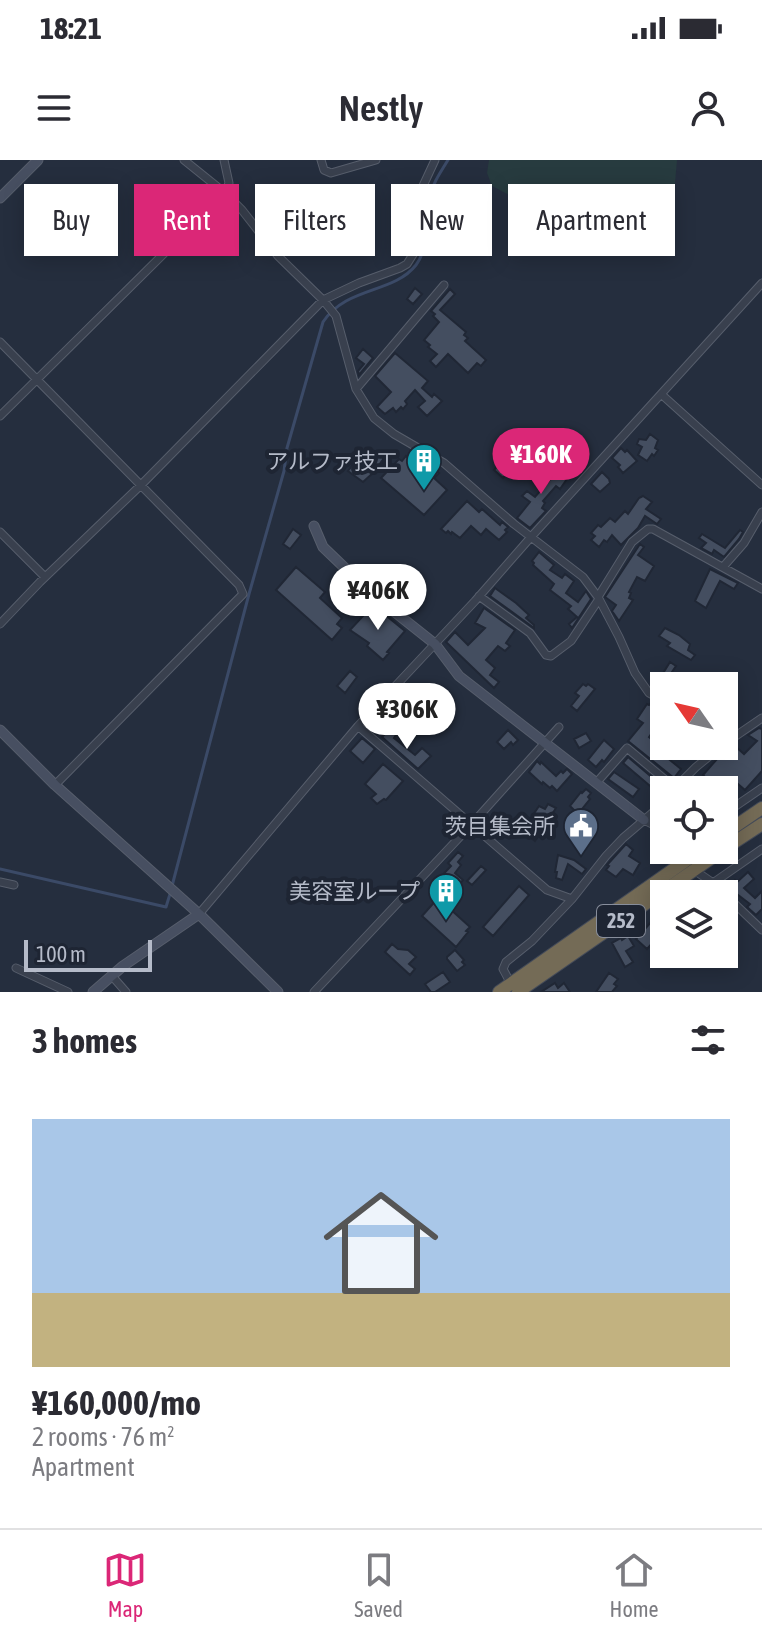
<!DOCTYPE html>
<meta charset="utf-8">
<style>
:root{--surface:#fff;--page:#f7f7f7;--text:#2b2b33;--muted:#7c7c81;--line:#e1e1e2;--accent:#db2777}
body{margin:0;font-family:"Asap Condensed","Noto Sans JP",sans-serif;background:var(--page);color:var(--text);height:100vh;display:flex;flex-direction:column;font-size:30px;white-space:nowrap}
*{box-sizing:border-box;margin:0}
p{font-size:26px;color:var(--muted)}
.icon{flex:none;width:44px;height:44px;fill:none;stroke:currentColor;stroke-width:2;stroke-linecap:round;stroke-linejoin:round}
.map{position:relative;height:832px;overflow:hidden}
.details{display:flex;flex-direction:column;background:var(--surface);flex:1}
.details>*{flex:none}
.top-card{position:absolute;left:24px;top:24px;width:714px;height:72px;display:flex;gap:16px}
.needle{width:52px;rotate:304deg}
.fabs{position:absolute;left:650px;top:512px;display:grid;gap:16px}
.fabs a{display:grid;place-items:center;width:88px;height:88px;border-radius:0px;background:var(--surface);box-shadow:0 4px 20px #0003;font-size:40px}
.scale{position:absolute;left:24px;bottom:20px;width:128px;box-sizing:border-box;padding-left:8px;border:4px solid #b5bbc9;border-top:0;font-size:22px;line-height:28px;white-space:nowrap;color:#b5bbc9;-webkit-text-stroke:6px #1e2533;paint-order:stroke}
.price{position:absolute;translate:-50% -68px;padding:0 18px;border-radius:28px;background:#fff;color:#222;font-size:26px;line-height:52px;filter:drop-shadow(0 2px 4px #0008)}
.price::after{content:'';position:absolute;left:50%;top:48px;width:24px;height:18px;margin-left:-12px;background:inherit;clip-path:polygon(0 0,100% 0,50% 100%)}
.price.selected{background:var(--accent);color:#fff}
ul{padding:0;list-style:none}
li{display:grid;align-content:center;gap:16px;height:424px;padding:0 32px}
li+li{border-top:2px solid var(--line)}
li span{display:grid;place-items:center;height:248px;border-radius:0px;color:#555}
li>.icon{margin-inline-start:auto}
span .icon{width:144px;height:144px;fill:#fffc;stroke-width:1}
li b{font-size:34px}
h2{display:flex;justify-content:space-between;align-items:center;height:96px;padding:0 32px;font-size:34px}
.chip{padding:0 28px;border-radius:0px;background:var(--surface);box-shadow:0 4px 20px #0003;font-size:28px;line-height:72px}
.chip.selected{background:var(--accent);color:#fff}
.status{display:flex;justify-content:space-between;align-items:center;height:56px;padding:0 40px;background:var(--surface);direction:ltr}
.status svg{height:22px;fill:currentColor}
header{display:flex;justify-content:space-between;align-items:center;height:104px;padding:0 32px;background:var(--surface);font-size:36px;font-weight:600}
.tab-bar{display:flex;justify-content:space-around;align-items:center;height:112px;border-top:2px solid var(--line);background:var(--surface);font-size:22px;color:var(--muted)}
.tab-bar a{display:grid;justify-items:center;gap:4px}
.tab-bar .selected{color:var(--accent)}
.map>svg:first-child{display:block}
</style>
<div class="status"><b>18:21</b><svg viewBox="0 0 49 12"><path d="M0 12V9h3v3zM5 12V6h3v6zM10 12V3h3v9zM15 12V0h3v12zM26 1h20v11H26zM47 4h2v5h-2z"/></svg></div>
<header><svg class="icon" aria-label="menu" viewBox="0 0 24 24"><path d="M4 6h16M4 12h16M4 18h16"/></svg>Nestly<svg class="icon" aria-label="person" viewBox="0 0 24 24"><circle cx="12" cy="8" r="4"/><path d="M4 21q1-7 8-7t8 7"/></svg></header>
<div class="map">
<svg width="762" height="832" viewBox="0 0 762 832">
<rect width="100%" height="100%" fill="#252e3e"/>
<path fill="#273b3f" d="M489,0H677L673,46L664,63L658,69L639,72L622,64L601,49L586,34L576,32H541L513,37L492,26L487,13Z"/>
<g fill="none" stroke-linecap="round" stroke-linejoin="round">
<path stroke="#3b4a67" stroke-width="3" d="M0,709L166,747L170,734
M172,726L249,434L284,311L287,288L323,162C347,126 393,134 416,105C430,87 424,59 429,38C433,23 440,13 448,0"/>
</g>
<path fill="#444e60" stroke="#202735" stroke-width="2" d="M406,50L407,52L410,51L412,55V62L400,68L405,78L397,82L392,70L397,68L392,57Z
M415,128L422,134L413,144L407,139Z
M450,129L455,134L440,150L466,172L464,175L468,178L465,181L486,200L481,206L477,203L468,213L448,194L436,207L430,201L437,194L428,187L430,185L424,180L439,162L433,156L435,154L431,151Z
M363,189L373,198L359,215L358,211L364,204L356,198Z
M395,193L428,221L422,228L432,237L434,234L442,241L427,256L418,247L425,241L415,230L405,241L407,244L403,249L401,247L396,252L393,248L385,254L377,247L391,232L375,216Z
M650,274L658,280L655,288L658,290L654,296L652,294L647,301L638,295L642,287L637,284L639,279L646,280Z
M522,279L531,287L523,297L513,289Z
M621,288L625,292L627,290L637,301L623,313L618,307L620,305L612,298Z
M373,290L384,298L374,312L363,322L348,311L357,299L364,304Z
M406,296L421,310L423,308L425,311L430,305L439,313L434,318L447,330L424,355L381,318L399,299L402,301Z
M545,298L567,319L560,329L556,326L543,341L545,343L542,348L546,351L530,368L517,358L530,342L522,336L527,331L535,337L553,316L540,305Z
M502,301L511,309L503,318L494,310Z
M602,312L609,319L610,323L600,332L591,324Z
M643,336L652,342L646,349L661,359L657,364L645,356L638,368L621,385L612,375L607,382L604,380L599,387L591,380L595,376L591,373L598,365L601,367L610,358L615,362L625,351L628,354L639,338Z
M467,341L479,352L482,349L500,365L502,362L508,367L505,370L507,372L499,380L486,369L481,375L471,366L460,378L452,372L451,374L448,371L446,373L441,369Z
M293,369L301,375L290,389L283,384Z
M740,370L743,372L739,379L724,397L714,390L712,394L701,388L706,383L699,378L702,374L725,388Z
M640,384L644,387L638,395L654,406L645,421L637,417L629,432L631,433L629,438L633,440L619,461L612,451L616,445L605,437Z
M539,392L554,405L550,410L562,418L565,414L574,421L566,433L578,442L586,431L591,439L572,468L569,464L577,457L568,449L571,446L550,430L554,424L533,405L534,403L532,401Z
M296,407L325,432L320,438L342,458L337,464L342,468L332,480L276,430Z
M710,409L738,423L734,429L720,421L706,448L695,441Z
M495,428L516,443L529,455L526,458L534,465V468L490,436Z
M373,445L405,471L387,492L389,493L383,500L367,486L369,483L350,470Z
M484,448L515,470L506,483L510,486L505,491L498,486L486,500L495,508L490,515L499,522L494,528L446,482L455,472L468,485L485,468L475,463Z
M665,468L679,475L690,484L688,490L695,495L691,500L667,486L670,483L659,476Z
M670,502L676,506L672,512L681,517L675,526H664V534L654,528Z
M350,511L357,517L345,533L337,526Z
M583,524L586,526L588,524L595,529L577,551L571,546L579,536L575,533Z
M652,542L661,547L652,565L654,570L649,577L663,589L662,590L666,594L665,596L681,609L674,618L628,581L643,563L637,559L647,544L649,545Z
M759,568L762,569V611L745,630L731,618L730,630H718L703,615L717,599L734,585L744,594L757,581L748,575Z
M390,569L396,575L394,578L415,595L422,588L431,596L418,609L382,577Z
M508,570L518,580L513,585L511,582L504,589L497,582Z
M586,573L591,581L579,588L574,579Z
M362,578L375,589L363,603L350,591Z
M604,580L614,589L604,602L602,600L596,607L588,600Z
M628,597L661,625L656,631L623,603Z
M537,601L540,604L541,602L556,616L561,611L563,613L567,609L572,614L557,631L552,626L550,628L543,622L542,624L529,612Z
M383,604L403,621L386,640L384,639L377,644L371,638L376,634L365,624Z
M614,612L639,629L633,637L608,619Z
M586,629L591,633L588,637L590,639L578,654L570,646L581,632L582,633Z
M548,644L556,648L535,681L530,677L532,674L526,671L530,666L527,664L539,646L545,649Z
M626,684L633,690L629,696L640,703L633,715L623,709L616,717L606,710L609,706L607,705Z
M458,692L463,696L458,702L461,705L455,713L463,720L457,727L455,725L446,735L434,724L451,706L448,703Z
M558,695L574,700L586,709L582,714L568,704L562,720L556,718L557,712H555Z
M481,706L486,710L472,725L467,721Z
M748,712L754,719L744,728L755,738L762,731V749L756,755L747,747L750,744L738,735L736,736L728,728L735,720L737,722Z
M519,726L529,735L493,776L483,767Z
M438,738L470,767L466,771L468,772L456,787L422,756Z
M659,753L664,757V786L656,779L647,789L636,779Z
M628,776L634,786L626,791L633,802L625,807L612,783L621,778L622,780Z
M392,784L398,789L408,790L416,797L409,804L415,809L410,815L385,792Z
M455,790L464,800L462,802L465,805L457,811L447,799V797Z
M443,812L450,822L435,832H431L425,824Z
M609,813L618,819L614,824L617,826L612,832H596Z
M555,823L558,828L564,823L570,832H541Z"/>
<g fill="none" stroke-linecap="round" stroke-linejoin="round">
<defs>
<path id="street" d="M184,0L225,33L242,50L278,96L323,140L336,156L356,229L374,258L394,274L444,303L514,364L583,417L598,437L619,477L635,513L649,533L664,541
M321,0L324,10L331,13L376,0
M0,182L239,425L243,434L55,625
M356,229L444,125
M661,234L762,325
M0,256L225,33L229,23L224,0
M0,372L45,417
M723,407L744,383L762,352
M479,436L530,473L546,495L551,496L571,481L599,439
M598,437L632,382L648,369H653L762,429
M0,464L40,422L141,325L323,140L359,123L400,108L407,104L417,88L419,46L422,28L435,0
M358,566L547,730L572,739
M724,566L737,574
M724,584L762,558
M597,622L627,588L675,628
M673,630L696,607L722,586
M724,654L762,628
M644,660L664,670
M679,690L694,710L713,723L762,770
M0,722L14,725
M713,723L762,689
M199,754L358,566L475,441L531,377L762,123
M16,808L68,832
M112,816L126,832
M511,824L503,809L506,802L532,781L572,739L606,696L623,678L664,643
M314,832L471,665L559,567"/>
<path id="secondary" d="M0,38L38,0
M314,366L323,387L372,434L435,484L459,516L644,660
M0,570L55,625L199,754L123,806L93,832
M199,754L278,832"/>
<path id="highway" d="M724,674L762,648
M724,689L762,664
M499,832L701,690
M518,832L723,690"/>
</defs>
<use href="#street" stroke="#575e6c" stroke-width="9"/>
<use href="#secondary" stroke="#575e6c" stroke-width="11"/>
<use href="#highway" stroke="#444b59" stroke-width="14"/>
<use href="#street" stroke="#39404e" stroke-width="7"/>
<use href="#secondary" stroke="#474f61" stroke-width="9"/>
<use href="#highway" stroke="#746b56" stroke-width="12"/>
</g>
<defs>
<symbol id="building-pin" viewBox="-11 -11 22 30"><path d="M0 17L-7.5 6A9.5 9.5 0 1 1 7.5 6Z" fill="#0f9aa8" stroke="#1e2533"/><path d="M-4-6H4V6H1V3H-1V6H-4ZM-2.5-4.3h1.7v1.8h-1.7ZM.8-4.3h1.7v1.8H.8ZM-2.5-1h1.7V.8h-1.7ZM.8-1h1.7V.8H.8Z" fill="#fff"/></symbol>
<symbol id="civic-pin" viewBox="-11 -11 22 30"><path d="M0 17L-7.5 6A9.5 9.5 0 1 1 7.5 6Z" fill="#5c6f8a" stroke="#1e2533"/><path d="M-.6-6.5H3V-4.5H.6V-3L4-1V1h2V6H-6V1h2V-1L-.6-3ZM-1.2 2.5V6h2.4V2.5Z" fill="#fff"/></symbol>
</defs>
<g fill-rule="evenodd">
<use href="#building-pin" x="404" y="281" width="40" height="54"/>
<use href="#civic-pin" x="561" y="646" width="40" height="54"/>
<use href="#building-pin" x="426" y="711" width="40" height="54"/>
</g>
<g text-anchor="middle" stroke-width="8" stroke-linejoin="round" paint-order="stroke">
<rect fill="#1e2533" stroke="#888e9c" stroke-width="2" x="597" y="745" width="48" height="32" rx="6"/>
<g font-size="20" font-weight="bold" fill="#b5bbc9">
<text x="621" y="768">252</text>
</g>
<g font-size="22" fill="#b5bbc9" stroke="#1e2533" text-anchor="end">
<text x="398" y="309">アルファ技工</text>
<text x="555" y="674">茨目集会所</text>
<text x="420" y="739">美容室ループ</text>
</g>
</g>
</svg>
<div class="fabs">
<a><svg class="needle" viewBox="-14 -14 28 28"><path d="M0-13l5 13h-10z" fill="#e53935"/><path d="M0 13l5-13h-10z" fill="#7c7c81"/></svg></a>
<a><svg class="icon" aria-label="locate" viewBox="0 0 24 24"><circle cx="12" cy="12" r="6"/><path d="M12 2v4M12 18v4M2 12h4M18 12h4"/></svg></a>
<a><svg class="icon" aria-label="layers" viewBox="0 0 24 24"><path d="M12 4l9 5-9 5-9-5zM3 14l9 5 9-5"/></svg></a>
</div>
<div class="scale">100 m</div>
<b class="price selected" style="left:541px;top:336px">¥160K</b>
<b class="price" style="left:378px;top:472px">¥406K</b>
<b class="price" style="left:407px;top:591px">¥306K</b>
<div class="top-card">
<a class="chip">Buy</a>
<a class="chip selected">Rent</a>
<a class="chip">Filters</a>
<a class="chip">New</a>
<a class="chip">Apartment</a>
</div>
</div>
<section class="details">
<h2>3 homes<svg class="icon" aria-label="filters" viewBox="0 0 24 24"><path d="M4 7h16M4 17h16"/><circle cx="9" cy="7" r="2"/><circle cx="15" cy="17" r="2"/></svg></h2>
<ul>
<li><span style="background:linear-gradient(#a9c7e8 70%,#c2b280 0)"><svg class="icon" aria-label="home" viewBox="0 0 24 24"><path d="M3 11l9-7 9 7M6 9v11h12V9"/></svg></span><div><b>¥160,000/mo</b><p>2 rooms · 76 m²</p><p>Apartment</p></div></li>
</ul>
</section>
<nav class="tab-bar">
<a class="selected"><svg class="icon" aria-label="map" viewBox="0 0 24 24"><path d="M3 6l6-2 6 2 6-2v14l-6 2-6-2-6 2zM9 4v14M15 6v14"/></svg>Map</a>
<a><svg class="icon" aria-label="saved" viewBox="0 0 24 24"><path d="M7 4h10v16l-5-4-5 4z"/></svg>Saved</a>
<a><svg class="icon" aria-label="home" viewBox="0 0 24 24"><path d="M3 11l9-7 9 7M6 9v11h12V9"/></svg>Home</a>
</nav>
